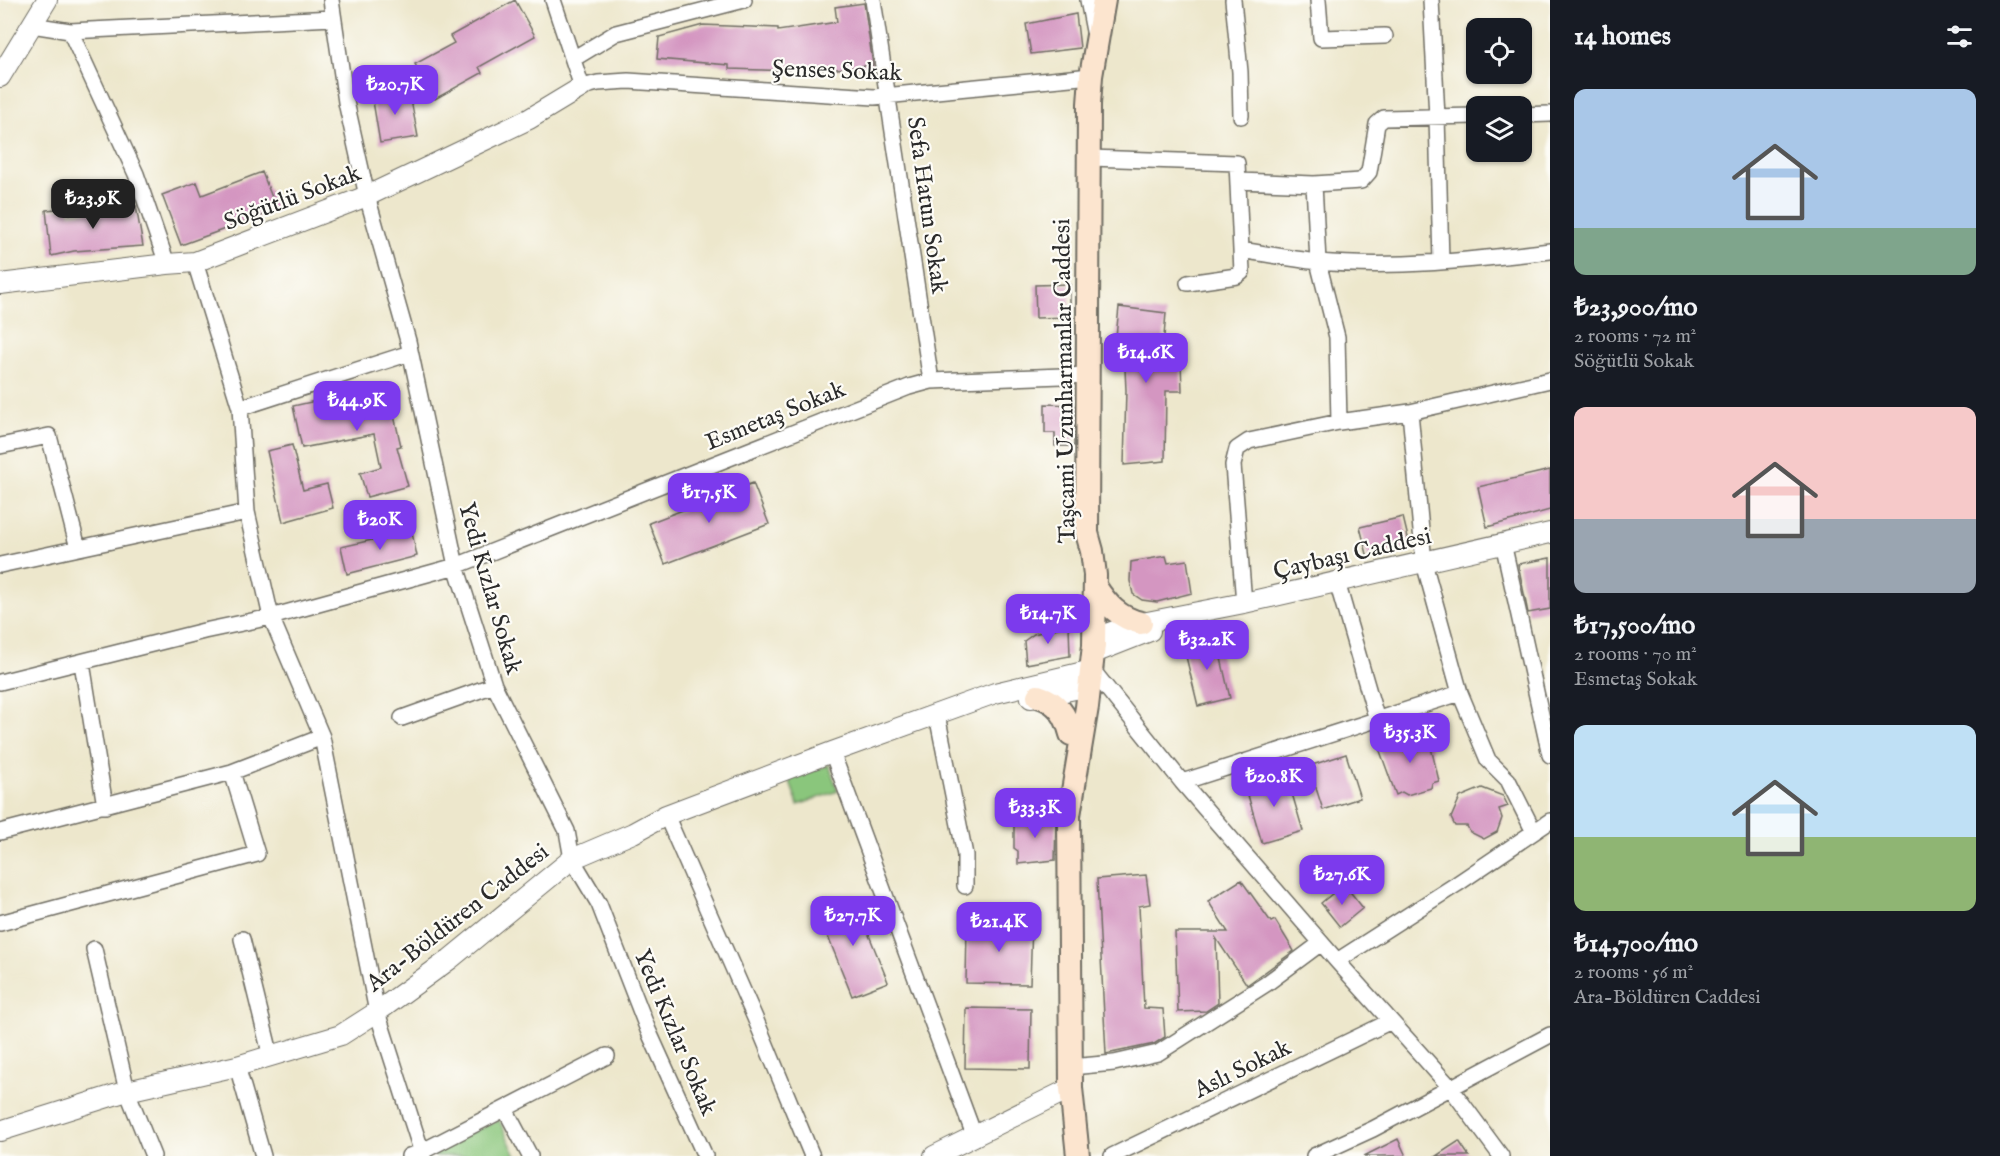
<!DOCTYPE html>
<meta charset="utf-8">
<style>
:root{--surface:#171b24;--page:#242831;--text:#f1f3f6;--muted:#9ea1a6;--accent:#7c3aed}
body{margin:0;font-family:"IM FELL English",serif;background:var(--page);color:var(--text);height:100vh;display:flex;flex-direction:column;font-size:22px;white-space:nowrap}
*{box-sizing:border-box;margin:0}
p{font-size:20px;color:var(--muted)}
.icon{flex:none;width:33px;height:33px;fill:none;stroke:currentColor;stroke-width:2;stroke-linecap:round;stroke-linejoin:round}
.map{position:relative;flex:1;overflow:hidden}
.side{display:flex;flex-direction:column;background:var(--surface);width:450px}
.side>*{flex:none}
.controls{position:absolute;left:1466px;top:18px;display:grid;gap:12px}
.controls a{display:grid;place-items:center;width:66px;height:66px;border-radius:12px;background:var(--surface);box-shadow:0 2px 4px #0004;font-size:30px}
.price{position:absolute;translate:-50% -51px;padding:0 14px;border-radius:12px;background:var(--accent);color:#fff;font-size:20px;line-height:39px;filter:drop-shadow(0 2px 3px #0008)}
.price::after{content:'';position:absolute;left:50%;top:36px;width:18px;height:14px;margin-left:-9px;background:inherit;clip-path:polygon(0 0,100% 0,50% 100%)}
.price.selected{background:#222;color:#fff}
ul{padding:0;list-style:none}
li{display:grid;align-content:center;gap:12px;height:318px;padding:0 24px}
li span{display:grid;place-items:center;height:186px;border-radius:12px;color:#555}
li>.icon{margin-inline-start:auto}
span .icon{width:108px;height:108px;fill:#fffc;stroke-width:1}
li b{font-size:26px}
h2{display:flex;justify-content:space-between;align-items:center;height:72px;padding:0 24px;font-size:26px}
main{display:flex;flex:1;min-height:0}
.map>svg:first-child{display:block}
</style>
<main>
<div class="map">
<svg width="1550" height="1156" viewBox="0 0 1550 1156">
<rect width="100%" height="100%" fill="#fdfcf7"/>
<filter id="ink" filterUnits="userSpaceOnUse"><feTurbulence type="fractalNoise" baseFrequency=".0167" numOctaves="2"/><feDisplacementMap in="SourceGraphic" scale="12" xChannelSelector="R" yChannelSelector="G"/><feConvolveMatrix kernelMatrix="1 2 1 2 8 2 1 2 1" color-interpolation-filters="sRGB"/></filter>
<filter id="wash" filterUnits="userSpaceOnUse"><feTurbulence type="fractalNoise" baseFrequency=".008" numOctaves="4" result="noise"/><feDisplacementMap in="SourceGraphic" scale="24" xChannelSelector="R" yChannelSelector="G"/><feGaussianBlur stdDeviation="1.35" result="paint"/><feColorMatrix in="noise" values="0 0 0 0 0 0 0 0 0 0 0 0 0 0 0 0 0 1.4 0 .05"/><feComposite in="paint" operator="in"/></filter>
<g filter="url(#wash)">
<rect width="100%" height="100%" fill="#ede7cc"/>
<path fill="#8ac67c" stroke="#5a7854" stroke-width="1.5" d="M829,765L838,791L798,805L789,779Z
M499,1120L516,1156H435L432,1149Z"/>
<g id="blocks">
<path fill="#d496c1" d="M515,0L535,36L479,67L482,73L435,99L415,64L454,43L450,36Z
M864,3L873,65L791,74V71L729,69V65L657,59L659,37L703,25L778,28V31L837,22L835,7Z
M1076,14L1080,48L1031,54L1026,24Z
M409,89L418,137L380,143L372,95Z
M262,172L277,210L181,245L162,195L197,182L202,195Z
M136,206L143,246L74,251L51,256L46,210L68,208L70,214Z
M1070,284V317L1036,318L1035,285Z
M1119,307L1166,313L1162,359L1181,362L1182,391H1166L1165,461L1124,465L1126,390L1124,348L1115,347Z
M387,385L401,446L397,447L408,486L367,497L360,473L381,467L374,434L302,448L293,406Z
M1045,404L1074,405V446H1055V433H1045Z
M292,445L303,490L327,484L333,508L283,522L267,451Z
M1550,470V510L1487,527L1478,487Z
M753,483L769,524L665,564L649,523Z
M1403,517L1410,546L1368,558L1360,527Z
M411,528L417,556L347,574L341,547L381,538L380,535Z
M1166,556L1168,563L1187,560L1192,593L1157,602L1142,600L1133,594L1130,581L1131,562Z
M1550,558V609L1528,613L1518,564Z
M1069,625L1070,656L1026,664L1024,641L1034,634Z
M1216,636L1230,698L1198,706L1183,644Z
M1428,735L1439,781L1432,783L1431,788L1407,795L1402,792L1396,795L1380,751L1389,742L1404,736L1422,738Z
M1346,754L1360,798L1323,810L1309,766Z
M1286,773L1303,831L1262,843L1245,785Z
M1482,788L1503,796L1508,806L1499,809L1502,818L1497,832L1484,839L1470,832L1467,826H1455L1451,818L1460,797Z
M1014,816L1056,817L1055,860L1018,864V851L1014,848Z
M1146,875L1150,904L1139,906L1144,1008L1163,1009L1165,1037L1154,1044L1106,1054L1097,879Z
M1241,880L1271,922L1275,920L1294,951L1247,985L1216,938L1218,1003L1206,1011L1178,1012L1175,932H1228L1208,901Z
M1344,884L1363,908L1340,927L1321,903Z
M854,898L888,982L852,996L818,912Z
M967,923L1032,924L1030,984L966,983Z
M966,1008L1031,1009L1030,1069L965,1068Z
M1398,1139L1406,1156H1364Z
M1459,1141L1469,1156H1436Z"/>
</g>
</g>
<g filter="url(#ink)">
<use href="#blocks" fill-opacity="0" stroke="#6f6d63" stroke-width="1.5"/>
<g fill="none" stroke-linecap="round" stroke-linejoin="round">
<defs>
<path id="minor" d="M331,0L346,102L367,196L408,341L456,566L494,685L567,831L572,859L599,904L648,1030L705,1156
M553,0L582,87L598,83L628,81L874,97L1091,76
M873,0L931,381
M1088,0L1094,31
M1233,0L1240,72L1241,116
M1318,0L1321,38L1385,36
M1431,0L1437,117L1441,261
M32,25L70,31L333,18
M70,31L136,174L167,264
M573,59L616,33L744,0
M1521,115L1550,114
M1090,158L1237,163L1242,272L1237,276L1188,283
M1238,181L1314,184L1318,262L1337,337L1339,422
M1314,184L1361,181L1369,172L1377,124L1384,118L1476,116
M1241,250C1266,254 1292,259 1318,262C1395,269 1473,260 1550,251
M195,262L240,408L247,512L271,617L322,737L377,1012L423,1156
M240,408L410,353
M1410,412L1424,563L1460,693L1488,760L1508,780L1534,832
M0,446L49,436L78,548
M1503,543L1550,755
M0,565L247,512
M1337,582L1377,720
M1244,603L1233,465L1237,449L1249,441L1339,422L1410,412L1550,380
M82,663L105,806
M1090,667L1182,782L1337,961L1450,1087L1501,1156
M0,682L204,631L271,617L456,566L909,387L931,381L1089,375
M937,715L965,855V886
M402,718L494,685
M832,752L974,1135
M1182,782L1460,693
M666,815L755,1018L812,1156
M0,832L232,772L322,737
M0,923L257,854L232,772
M242,939L271,1057
M94,949L127,1091L153,1156
M1337,961L1457,884L1550,821
M237,1066L263,1156
M1071,1067L1114,1063L1158,1053L1266,984L1321,943
M505,1109L530,1156
M409,1156L421,1152L607,1056
M1112,1156L1391,1021
M1314,1156L1373,1129L1550,1035"/>
<path id="tertiary" d="M0,77L47,0
M0,284L167,264L195,262L367,196L529,119L582,87
M1095,638L1132,625L1244,603L1550,533
M1094,653L1150,631
M1031,698L1090,686
M0,1131L127,1091L237,1066L341,1035L377,1012L450,959L572,859L633,833L666,815L832,752L995,693L1092,670
M934,1156L1071,1088"/>
<path id="secondary" d="M1095,586C1107,605 1119,618 1141,623
M1038,696C1058,702 1066,715 1071,734
M1078,1156L1071,1088L1069,815L1087,707L1094,645L1095,575L1092,551L1087,533L1089,104L1091,76L1104,0"/>
</defs>
<use href="#minor" stroke="#6f6d63" stroke-width="18"/>
<use href="#tertiary" stroke="#6f6d63" stroke-width="22"/>
<use href="#secondary" stroke="#6f6d63" stroke-width="26"/>
<use href="#minor" stroke="#fff" stroke-width="15"/>
<use href="#tertiary" stroke="#fff" stroke-width="20"/>
<use href="#secondary" stroke="#fce5cf" stroke-width="22"/>
</g>
</g>
<g text-anchor="middle" stroke-width="4.5" stroke-linejoin="round" paint-order="stroke">
<g font-size="24" fill="#2b2b2b" stroke="#fdfcf7">
<text transform="translate(837 70) rotate(2)" y="8">Şenses Sokak</text>
<text transform="translate(292 197) rotate(-21)" y="8">Söğütlü Sokak</text>
<text transform="translate(928 205) rotate(82)" y="8">Sefa Hatun Sokak</text>
<text transform="translate(1064 381) rotate(-91)" y="8">Taşcami Uzunharmanlar Caddesi</text>
<text transform="translate(775 415) rotate(-22)" y="8">Esmetaş Sokak</text>
<text transform="translate(1352 553) rotate(-13)" y="8">Çaybaşı Caddesi</text>
<text transform="translate(491 588) rotate(74)" y="8">Yedi Kızlar Sokak</text>
<text transform="translate(457 917) rotate(-38)" y="8">Ara-Böldüren Caddesi</text>
<text transform="translate(676 1032) rotate(67)" y="8">Yedi Kızlar Sokak</text>
<text transform="translate(1242 1068) rotate(-26)" y="8">Aslı Sokak</text>
</g>
</g>
</svg>
<div class="controls">
<a><svg class="icon" aria-label="locate" viewBox="0 0 24 24"><circle cx="12" cy="12" r="6"/><path d="M12 2v4M12 18v4M2 12h4M18 12h4"/></svg></a>
<a><svg class="icon" aria-label="layers" viewBox="0 0 24 24"><path d="M12 4l9 5-9 5-9-5zM3 14l9 5 9-5"/></svg></a>
</div>
<b class="price" style="left:395px;top:116px">₺20.7K</b>
<b class="price selected" style="left:93px;top:230px">₺23.9K</b>
<b class="price" style="left:1146px;top:384px">₺14.6K</b>
<b class="price" style="left:357px;top:432px">₺44.9K</b>
<b class="price" style="left:709px;top:524px">₺17.5K</b>
<b class="price" style="left:380px;top:551px">₺20K</b>
<b class="price" style="left:1048px;top:645px">₺14.7K</b>
<b class="price" style="left:1207px;top:671px">₺32.2K</b>
<b class="price" style="left:1410px;top:764px">₺35.3K</b>
<b class="price" style="left:1274px;top:808px">₺20.8K</b>
<b class="price" style="left:1035px;top:839px">₺33.3K</b>
<b class="price" style="left:1342px;top:906px">₺27.6K</b>
<b class="price" style="left:853px;top:947px">₺27.7K</b>
<b class="price" style="left:999px;top:953px">₺21.4K</b>
</div>
<section class="side">
<h2>14 homes<svg class="icon" aria-label="filters" viewBox="0 0 24 24"><path d="M4 7h16M4 17h16"/><circle cx="9" cy="7" r="2"/><circle cx="15" cy="17" r="2"/></svg></h2>
<ul>
<li><span style="background:linear-gradient(#a9c7e8 75%,#7fa58c 0)"><svg class="icon" aria-label="home" viewBox="0 0 24 24"><path d="M3 11l9-7 9 7M6 9v11h12V9"/></svg></span><div><b>₺23,900/mo</b><p>2 rooms · 72 m²</p><p>Söğütlü Sokak</p></div></li>
<li><span style="background:linear-gradient(#f6c9c9 60%,#9aa5b1 0)"><svg class="icon" aria-label="home" viewBox="0 0 24 24"><path d="M3 11l9-7 9 7M6 9v11h12V9"/></svg></span><div><b>₺17,500/mo</b><p>2 rooms · 70 m²</p><p>Esmetaş Sokak</p></div></li>
<li><span style="background:linear-gradient(#bfe0f5 60%,#8fb573 0)"><svg class="icon" aria-label="home" viewBox="0 0 24 24"><path d="M3 11l9-7 9 7M6 9v11h12V9"/></svg></span><div><b>₺14,700/mo</b><p>2 rooms · 56 m²</p><p>Ara-Böldüren Caddesi</p></div></li>
</ul>
</section>
</main>
